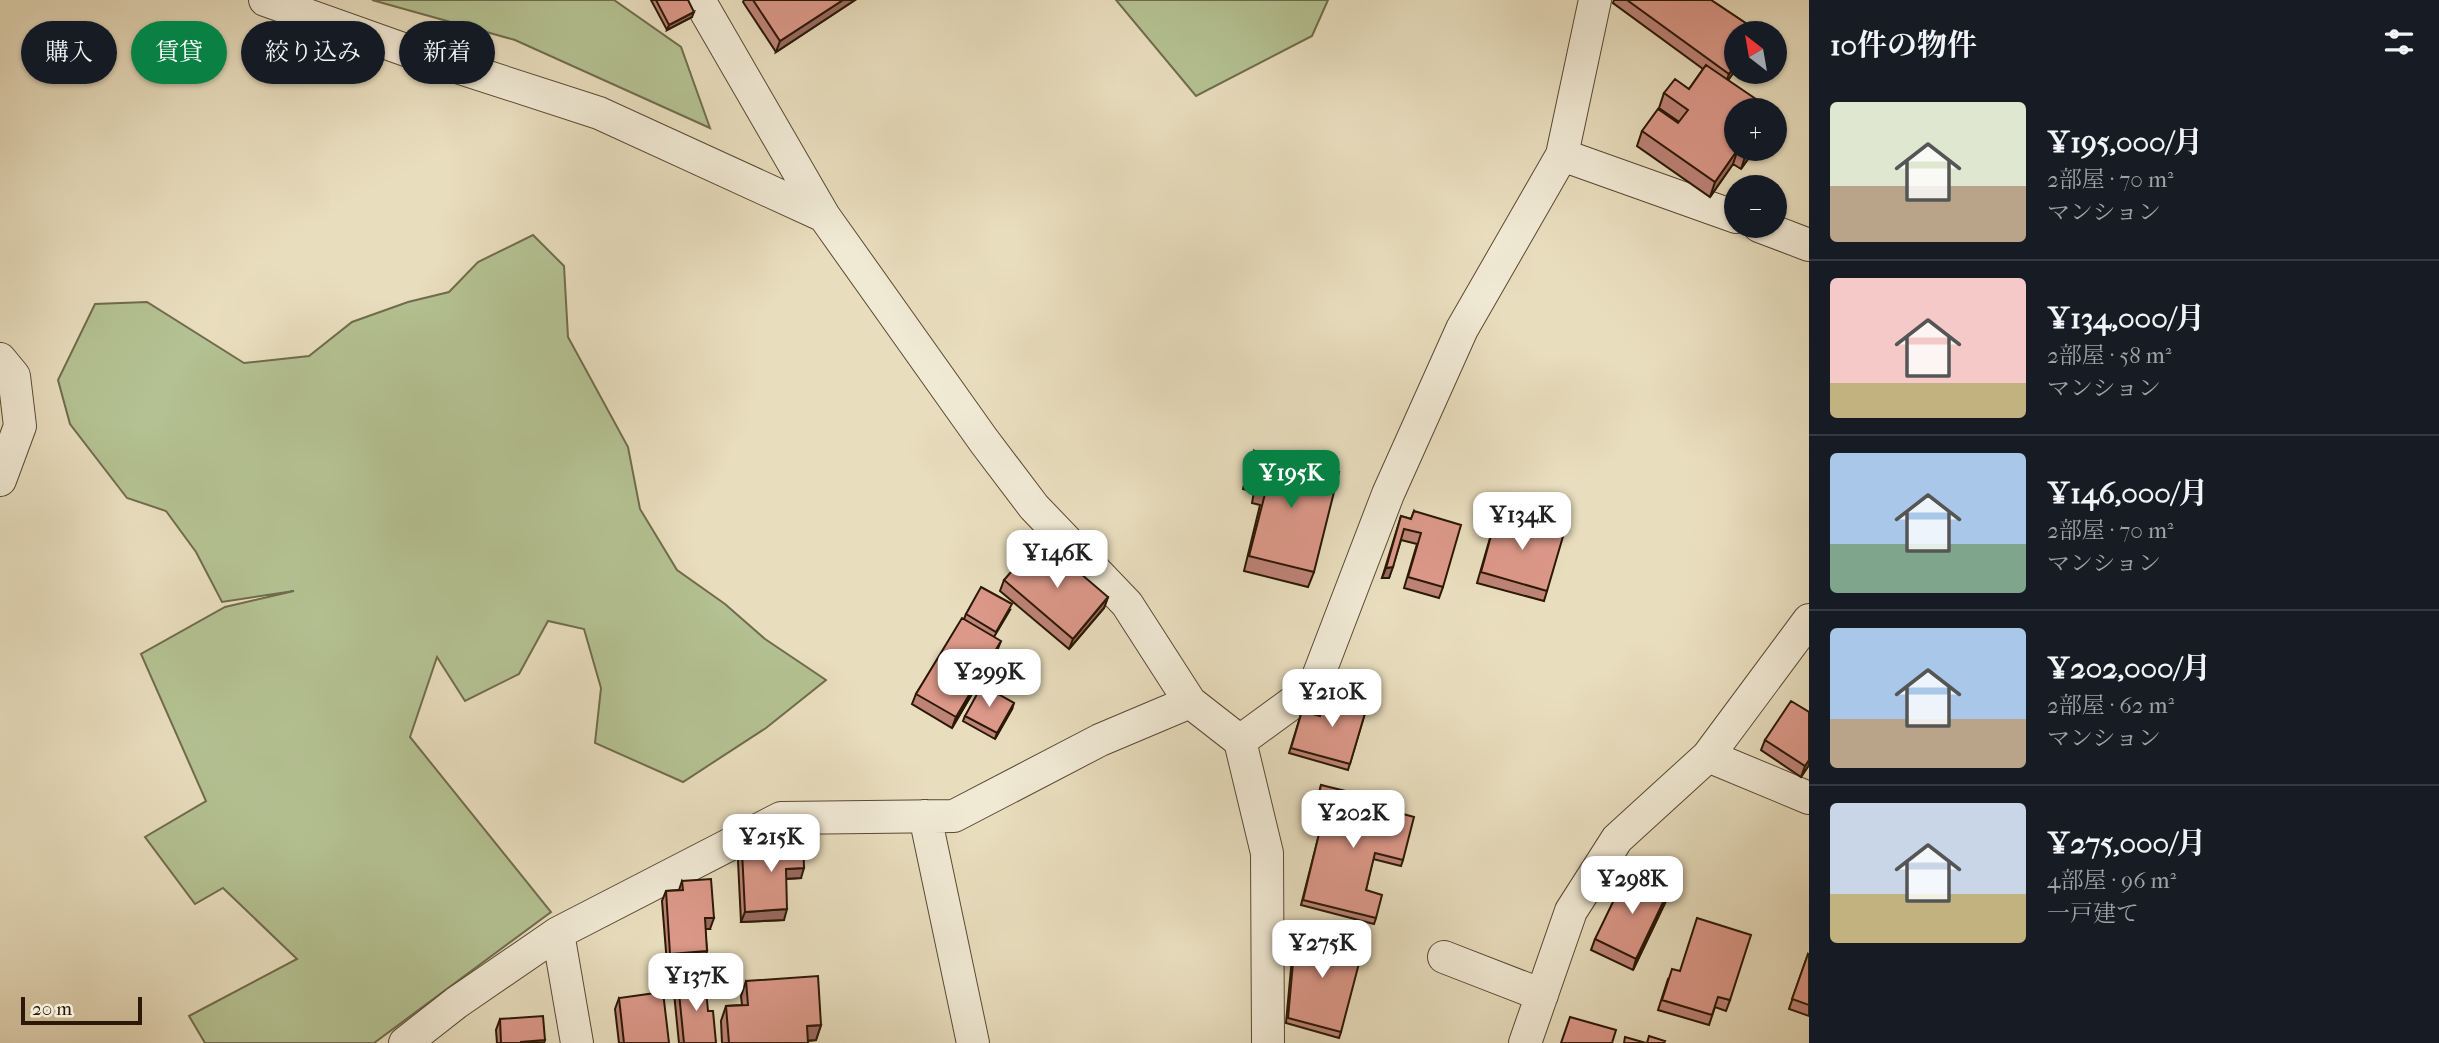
<!DOCTYPE html>
<html lang="ja">
<meta charset="utf-8">
<style>
:root{--surface:#171b24;--page:#242831;--text:#f1f3f6;--muted:#9ea1a6;--line:#363941;--accent:#0b8043}
body{margin:0;font-family:"IM FELL French Canon","Noto Serif JP",serif;background:var(--page);color:var(--text);height:100vh;display:flex;flex-direction:column;font-size:26px;white-space:nowrap}
*{box-sizing:border-box;margin:0}
p{font-size:23px;color:var(--muted)}
.icon{flex:none;width:38px;height:38px;fill:none;stroke:currentColor;stroke-width:2;stroke-linecap:round;stroke-linejoin:round}
.map{position:relative;flex:1;overflow:hidden}
.sheet{display:flex;flex-direction:column;background:var(--surface);width:630px}
.sheet>*{flex:none}
.banner{position:absolute;left:21px;top:21px;width:665px;height:63px;display:flex;gap:14px}
.needle{width:46px;rotate:329deg}
.controls{position:absolute;left:1724px;top:21px;display:grid;gap:14px}
.controls a{display:grid;place-items:center;width:63px;height:63px;border-radius:50%;background:var(--surface);box-shadow:0 2px 5px #0004;font-size:35px}
.scale{position:absolute;left:21px;bottom:18px;width:121px;box-sizing:border-box;padding-left:7px;border:4px solid #2b1806;border-top:0;font-size:19px;line-height:24px;white-space:nowrap;color:#2b1806;-webkit-text-stroke:5px #f0e9d4;paint-order:stroke}
.price{position:absolute;translate:-50% -60px;padding:0 16px;border-radius:14px;background:#fff;color:#222;font-size:23px;line-height:46px;filter:drop-shadow(0 2px 4px #0008)}
.price::after{content:'';position:absolute;left:50%;top:42px;width:21px;height:16px;margin-left:-10px;background:inherit;clip-path:polygon(0 0,100% 0,50% 100%)}
.price.active{background:var(--accent);color:#fff}
ul{padding:0;list-style:none}
li{display:flex;align-items:center;gap:21px;height:175px;padding:0 21px}
li+li{border-top:2px solid var(--line)}
li span{display:grid;place-items:center;flex:none;width:196px;height:140px;border-radius:7px;color:#555}
li>.icon{margin-inline-start:auto}
span .icon{width:84px;height:84px;fill:#fffc;stroke-width:1}
li b{font-size:30px}
h2{display:flex;justify-content:space-between;align-items:center;height:84px;padding:0 21px;font-size:30px}
.chip{padding:0 24px;border-radius:32px;background:var(--surface);box-shadow:0 2px 5px #0004;font-size:24px;line-height:63px}
.chip.active{background:var(--accent);color:#fff}
main{display:flex;flex:1;min-height:0}
.map>svg:first-child{display:block}
</style>
<main>
<div class="map">
<svg width="1809" height="1043" viewBox="0 0 1809 1043">
<rect width="100%" height="100%" fill="#e8ddbd"/>
<filter id="stains"><feTurbulence type="fractalNoise" baseFrequency=".00286" numOctaves="4"/><feColorMatrix values="0 0 0 0 .2 0 0 0 0 .09 0 0 0 0 .02 0 0 0 .5 -.17"/></filter>
<radialGradient id="worn" r=".72"><stop offset=".6" stop-color="#630" stop-opacity="0"/><stop offset="1" stop-color="#630" stop-opacity=".3"/></radialGradient>
<path fill="#b4c192" stroke="#706c4c" stroke-width="2" d="M372,0H614L681,47L710,128L515,40Z
M1116,0H1328L1312,36L1196,96Z
M533,235L564,266L568,337L628,447L640,509L677,570L725,604L765,639L826,680L766,728L683,782L595,743L601,688L584,629L548,621L519,674L465,701L437,657L410,737L551,912L374,1043H205L189,1016L297,959L223,888L195,904L145,837L206,801L141,654L225,607L294,591L222,602L196,552L166,511L127,498L70,424L58,380L95,304L147,302L244,363L309,356L352,322L408,302L449,292L478,262Z"/>
<g fill="none" stroke-linecap="round" stroke-linejoin="round">
<defs>
<path id="minor" d="M265,0L417,54L599,113L824,216L984,441L1034,507L1127,604L1190,702L1240,741L1267,853L1268,1043
M699,0L824,216
M1562,155L1736,217
M1759,226L1809,245
M0,359L14,376L20,426L0,480
M1240,741L1314,687L1388,494L1462,329L1562,155L1595,0
M1708,756L1809,798
M925,816L973,1043
M558,933L577,1043
M1444,957L1542,995
M405,1043L456,1003L558,933L781,818L954,816L1100,740L1190,702
M1525,1043L1571,911L1617,839L1708,756L1809,620"/>
</defs>
<use href="#minor" stroke="#5a4934" stroke-width="34"/>
<use href="#minor" stroke="#f0e9d4" stroke-width="32"/>
</g>
<path fill="#bd8376" stroke="#2b1806" stroke-width="2" d="M651,0H688L692,17L667,30Z
M744,0H855L776,52L743,2Z
M1614,0H1711L1759,32L1728,80L1736,149H1755L1741,169L1733,164L1710,197L1637,146L1642,131L1678,123L1679,122L1659,108L1664,93L1689,89L1703,69L1613,3Z
M1254,451L1314,572L1308,587L1244,571L1260,505L1252,503L1254,492L1243,489L1248,466Z
M1414,511L1443,587L1439,598L1404,588L1417,544L1401,540L1389,578H1382L1401,516L1411,519Z
M1497,514L1547,591L1544,601L1477,583Z
M1004,580L1108,597L1104,608L1069,649L1000,591Z
M1010,610L994,637L997,651L952,728L912,704L916,694L964,619L966,614Z
M1368,703L1348,770L1289,753L1302,711L1320,716Z
M1012,709L995,739L963,721L965,716Z
M1765,740L1809,765L1801,777L1761,750Z
M1321,785L1385,809L1403,860L1401,866L1373,859L1366,890L1376,918L1374,924L1301,905L1325,811L1315,808Z
M783,834L801,878L786,879L784,920L741,922L738,861L742,851L780,849V844Z
M682,881L710,929H705L707,951L703,961L667,964L662,901L666,891L679,890Z
M1665,903L1633,970L1591,950L1595,939Z
M1296,930L1341,1032L1339,1038L1286,1023L1294,936Z
M1808,954L1809,955V1016L1789,1009Z
M1668,979L1730,1000L1726,1011L1715,1007L1709,1025L1658,1010Z
M746,981L821,1025L816,1040L808,1041V1043H722L721,1021L726,1006L742,1005L741,996Z
M678,983L708,1011L716,1043H679L674,993Z
M619,998L669,1043H619L615,1009Z
M500,1019L544,1043H497L496,1030Z"/>
<path fill="#9a6a60" stroke="#2b1806" stroke-width="2" d="M843,0H855L776,52L780,41Z
M694,12L692,17L667,30L669,25Z
M1736,64V69L1725,85L1729,74Z
M1738,149L1733,164L1710,197L1715,182Z
M1750,149H1755L1741,169L1746,154Z
M1393,567L1389,578H1382L1386,568Z
M1108,597L1104,608L1069,649L1073,639Z
M1001,641L997,651L952,728L956,717Z
M1014,703L1012,709L995,739L997,733Z
M1809,760V765L1801,777L1805,766Z
M804,868L801,878L782,879L786,869Z
M1668,892L1665,903L1633,970L1636,959Z
M787,909L784,920L741,922L745,912Z
M705,918H714L710,929H701Z
M707,951L703,961L667,964L670,954Z
M821,1025L816,1040L802,1041L807,1026Z
M545,1040L544,1043H520L521,1042Z"/>
<path fill="#dc9889" stroke="#2b1806" stroke-width="2" d="M656,0H688L694,12L669,25Z
M753,0H843L780,41Z
M1627,0H1711L1759,32V33H1736V64L1729,74Z
M1706,65L1772,110H1736V149H1750L1746,154L1738,149L1715,182L1642,131L1658,109L1678,123L1688,110L1664,93L1675,79L1689,89Z
M1254,451L1339,472L1314,572L1249,556L1266,490L1257,488L1260,477L1248,474Z
M1414,511L1461,525L1443,587L1408,577L1421,533L1404,529L1393,567L1386,568L1401,516L1411,519Z
M1497,514L1564,533L1547,591L1481,572Z
M1046,544L1108,597L1073,639L1004,580L1024,557L1030,562Z
M981,587L1012,604L996,632L966,614Z
M962,618L1001,641L956,717L916,694Z
M982,685L1014,703L997,733L965,716Z
M1327,692L1368,703L1350,764L1291,748L1302,711L1320,716Z
M1791,701L1809,712V760L1805,766L1765,740Z
M1321,785L1387,801L1385,809L1414,817L1403,860L1375,853L1366,890L1382,895L1376,918L1303,900L1326,805L1317,803Z
M803,833L804,868L786,869L787,909L745,912L742,851L784,848L783,834Z
M1627,873L1668,892L1636,959L1595,939Z
M711,879L714,918H705L707,951L670,954L666,891L683,890L682,881Z
M1697,918L1751,935L1730,1000L1718,997L1712,1015L1662,1000L1672,969L1680,971Z
M1296,930L1363,948L1341,1032L1288,1018Z
M1808,954L1809,955V1005L1792,999Z
M818,976L821,1025L807,1026L808,1043H729L726,1006L748,1005L746,981Z
M705,980L708,1011H713L716,1043H684L678,983Z
M663,992L669,1043H624L619,998Z
M543,1016L545,1040L521,1042V1043H501L500,1019Z
M1570,1017L1616,1030L1612,1043H1561Z
M1649,1036L1665,1041L1664,1043H1647Z
M1625,1037L1646,1043H1624Z"/>
<rect width="100%" height="100%" filter="url(#stains)"/>
<rect width="100%" height="100%" fill="url(#worn)"/>
</svg>
<div class="controls">
<a><svg class="needle" viewBox="-14 -14 28 28"><path d="M0-13l5 13h-10z" fill="#e53935"/><path d="M0 13l5-13h-10z" fill="#9ea1a6"/></svg></a>
<a>+</a>
<a>−</a>
</div>
<div class="scale">20 m</div>
<b class="price active" style="left:1291px;top:510px">¥195K</b>
<b class="price" style="left:1522px;top:552px">¥134K</b>
<b class="price" style="left:1057px;top:590px">¥146K</b>
<b class="price" style="left:989px;top:709px">¥299K</b>
<b class="price" style="left:1332px;top:729px">¥210K</b>
<b class="price" style="left:1353px;top:850px">¥202K</b>
<b class="price" style="left:771px;top:874px">¥215K</b>
<b class="price" style="left:1632px;top:916px">¥298K</b>
<b class="price" style="left:1322px;top:980px">¥275K</b>
<b class="price" style="left:696px;top:1013px">¥137K</b>
<div class="banner">
<a class="chip">購入</a>
<a class="chip active">賃貸</a>
<a class="chip">絞り込み</a>
<a class="chip">新着</a>
</div>
</div>
<section class="sheet">
<h2>10件の物件<svg class="icon" aria-label="filters" viewBox="0 0 24 24"><path d="M4 7h16M4 17h16"/><circle cx="9" cy="7" r="2"/><circle cx="15" cy="17" r="2"/></svg></h2>
<ul>
<li><span style="background:linear-gradient(#dfe7d0 60%,#b9a48a 0)"><svg class="icon" aria-label="home" viewBox="0 0 24 24"><path d="M3 11l9-7 9 7M6 9v11h12V9"/></svg></span><div><b>¥195,000/月</b><p>2部屋 · 70 m²</p><p>マンション</p></div></li>
<li><span style="background:linear-gradient(#f6c9c9 75%,#c2b280 0)"><svg class="icon" aria-label="home" viewBox="0 0 24 24"><path d="M3 11l9-7 9 7M6 9v11h12V9"/></svg></span><div><b>¥134,000/月</b><p>2部屋 · 58 m²</p><p>マンション</p></div></li>
<li><span style="background:linear-gradient(#a9c7e8 65%,#7fa58c 0)"><svg class="icon" aria-label="home" viewBox="0 0 24 24"><path d="M3 11l9-7 9 7M6 9v11h12V9"/></svg></span><div><b>¥146,000/月</b><p>2部屋 · 70 m²</p><p>マンション</p></div></li>
<li><span style="background:linear-gradient(#a9c7e8 65%,#b9a48a 0)"><svg class="icon" aria-label="home" viewBox="0 0 24 24"><path d="M3 11l9-7 9 7M6 9v11h12V9"/></svg></span><div><b>¥202,000/月</b><p>2部屋 · 62 m²</p><p>マンション</p></div></li>
<li><span style="background:linear-gradient(#c9d6e8 65%,#c2b280 0)"><svg class="icon" aria-label="home" viewBox="0 0 24 24"><path d="M3 11l9-7 9 7M6 9v11h12V9"/></svg></span><div><b>¥275,000/月</b><p>4部屋 · 96 m²</p><p>一戸建て</p></div></li>
</ul>
</section>
</main>
